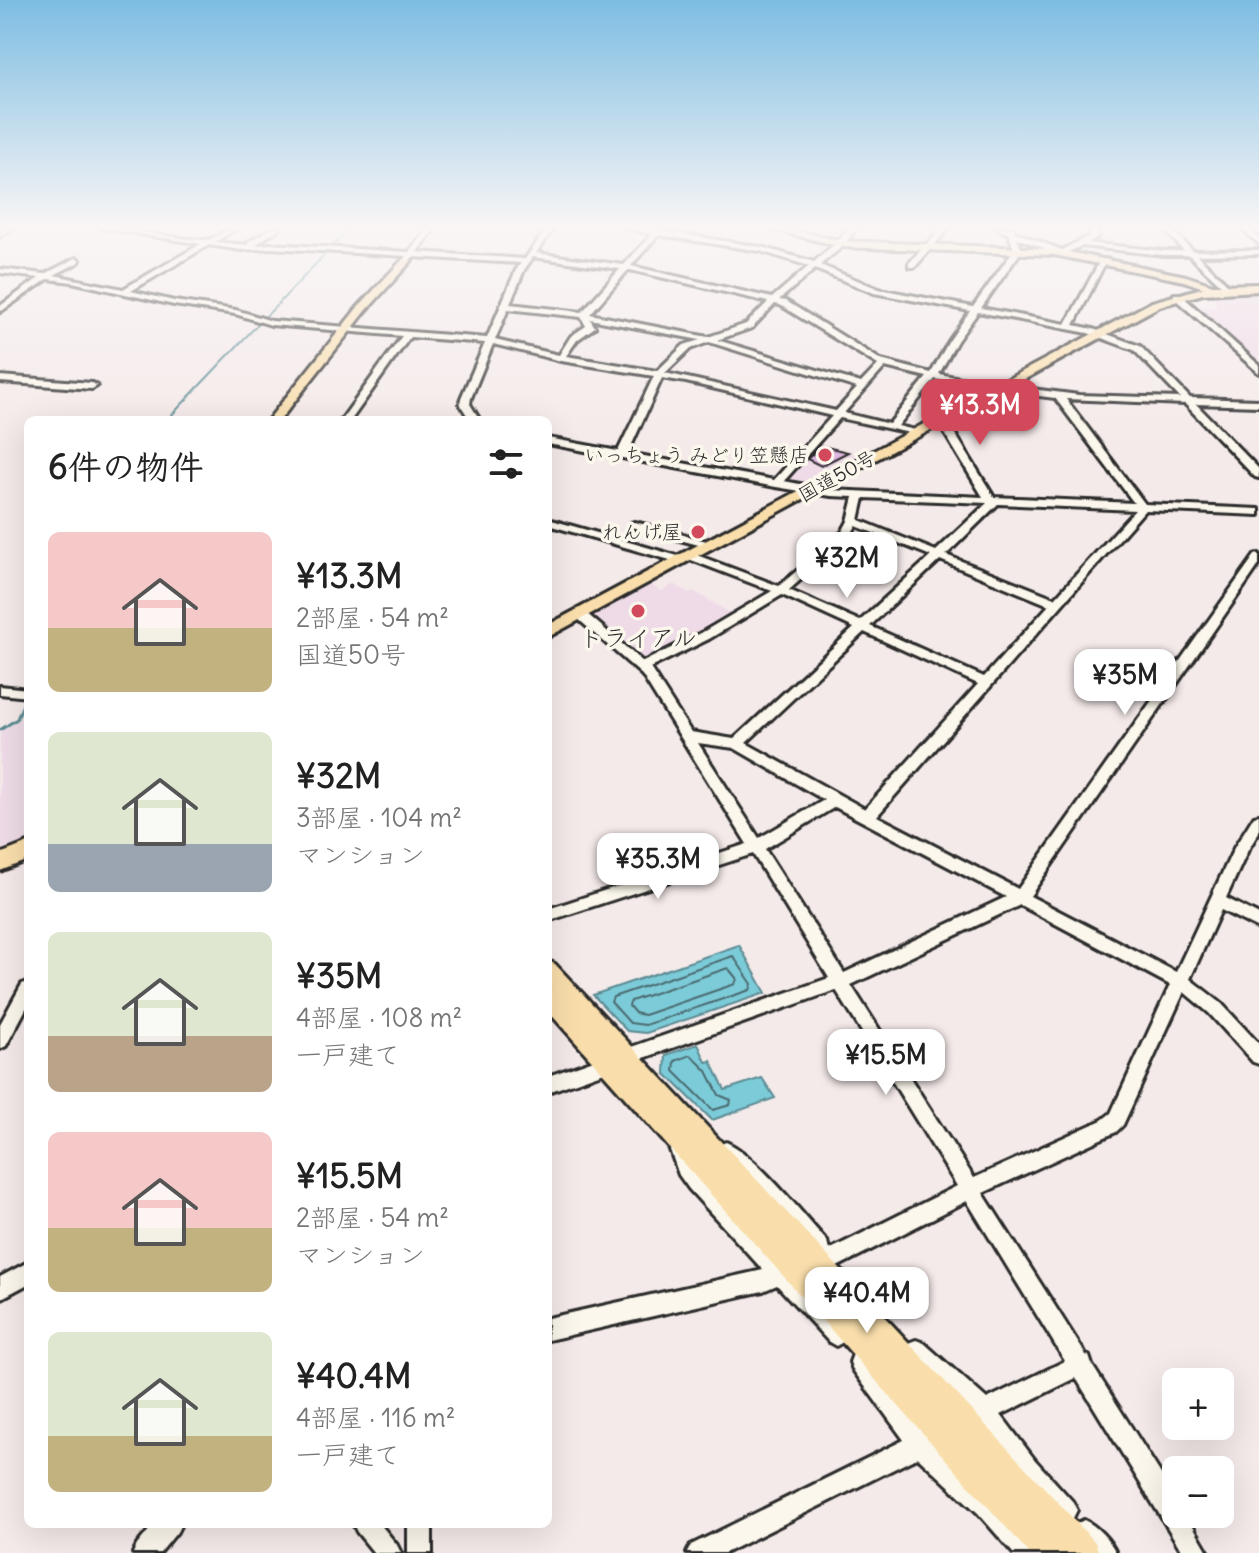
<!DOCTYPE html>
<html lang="ja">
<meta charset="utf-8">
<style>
:root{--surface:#fff;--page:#f2f2f2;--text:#222;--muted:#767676;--accent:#d1495b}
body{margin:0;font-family:Delius,"Klee One",sans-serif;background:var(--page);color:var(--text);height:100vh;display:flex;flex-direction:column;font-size:30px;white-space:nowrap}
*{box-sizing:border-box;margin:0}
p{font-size:26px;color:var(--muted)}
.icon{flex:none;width:44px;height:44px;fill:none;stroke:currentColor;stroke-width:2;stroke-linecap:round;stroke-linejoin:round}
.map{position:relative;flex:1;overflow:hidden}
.drawer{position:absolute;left:24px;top:416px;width:528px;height:1112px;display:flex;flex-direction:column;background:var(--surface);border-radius:12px;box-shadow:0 8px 32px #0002}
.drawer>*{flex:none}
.tools{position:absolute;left:1162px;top:1368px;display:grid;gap:16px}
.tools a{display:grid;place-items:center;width:72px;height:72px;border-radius:12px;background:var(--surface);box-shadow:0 8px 32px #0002;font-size:40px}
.price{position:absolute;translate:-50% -68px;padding:0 18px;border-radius:16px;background:#fff;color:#222;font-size:26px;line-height:52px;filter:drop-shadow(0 2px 4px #0008)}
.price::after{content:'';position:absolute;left:50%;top:48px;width:24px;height:18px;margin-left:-12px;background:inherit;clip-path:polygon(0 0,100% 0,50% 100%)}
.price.on{background:var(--accent);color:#fff}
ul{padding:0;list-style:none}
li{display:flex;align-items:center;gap:24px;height:200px;padding:0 24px}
li span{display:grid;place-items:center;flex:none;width:224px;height:160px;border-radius:12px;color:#555}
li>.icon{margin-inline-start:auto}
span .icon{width:96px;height:96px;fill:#fffc;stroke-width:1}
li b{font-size:34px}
h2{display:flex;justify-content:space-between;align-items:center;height:96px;padding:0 24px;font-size:34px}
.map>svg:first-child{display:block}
</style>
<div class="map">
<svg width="1259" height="1553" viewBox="0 0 1259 1553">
<rect width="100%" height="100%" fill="#f5eaea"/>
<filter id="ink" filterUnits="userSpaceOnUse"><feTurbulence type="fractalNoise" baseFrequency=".0125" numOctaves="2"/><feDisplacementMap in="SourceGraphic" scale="16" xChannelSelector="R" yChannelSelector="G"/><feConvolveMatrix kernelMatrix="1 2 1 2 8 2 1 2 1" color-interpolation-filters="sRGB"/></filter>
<g filter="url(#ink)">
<path fill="#eedbe7" d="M1259,291V366L1196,307H1217L1212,293Z
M814,443L865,456L807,487L782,482Z
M649,583L661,591L674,584L690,593L694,591L735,616L643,661L590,616Z
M28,701V840L0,851V732L21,719Z"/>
<path fill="#7ccbd8" stroke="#5c8b93" stroke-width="2" d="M739,945L766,993L646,1033L627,1031L593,995Z
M698,1044L706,1062L711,1061L725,1090L762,1078L775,1098L712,1120L665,1073L666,1055Z"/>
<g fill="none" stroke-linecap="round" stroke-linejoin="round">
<path stroke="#4b6b70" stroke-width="2" d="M733,956L752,984L750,990L645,1025L630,1023L611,1002L613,997Z
M728,968L737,979L735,984L644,1015L635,1013L629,1006L631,1001Z
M691,1055L707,1071L719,1095L731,1100L730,1105L713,1110L674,1071L675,1061Z"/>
<path stroke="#5c8b93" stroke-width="2" d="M331,248L349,228
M278,304L328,251
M265,317L276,306
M167,420L260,322"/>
<path stroke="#5c8b93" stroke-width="3" d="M0,730L17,719L26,697"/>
</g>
<path fill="#deb7e0" stroke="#2b2b2b" stroke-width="2" d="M822,446L848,452L821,466L807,459Z"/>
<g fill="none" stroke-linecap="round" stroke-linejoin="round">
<defs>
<path id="minor" d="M5,228H14L0,236V231Z
M102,228C136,228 169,239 203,240C215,241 224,228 237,228L215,242L248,245V242L272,228H280L255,245L271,244L409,252L428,228H435L417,252L525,259L547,228H554L536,253L624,265L652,234L625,228L657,230L761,247L814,262L838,241L849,228H856L844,245L820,265L879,289L973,307L1014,250L1009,234L996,228H1014L1015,232L1062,250L1091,235L1087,228H1094L1099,236L1088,243L1164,251H1184L1163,228H1170L1193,251L1259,250V254L1197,255L1226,283L1227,285L1223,287L1189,255H1164L1081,246L1062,255L1017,238L1022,250L981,308L1066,324L1100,261L1107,259L1074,325L1093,329L1140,346L1190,398L1259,400V406L1196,404L1259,469V478L1255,477L1185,404L1066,399L1145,504L1259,509V515L1145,510L877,816L1018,889L1255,555L1259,554V565L1030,896L1176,972L1234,848L1254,816L1259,815V832L1248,850L1226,898L1259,915V929L1221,910L1190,979L1221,1003L1259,1044V1064L1253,1062L1209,1013L1184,992L1123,1125L1116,1132L983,1193L1086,1355L1089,1356L1092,1365L1176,1498V1514H1186L1209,1553H1183L1076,1378L1001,1415L1035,1460L1073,1502L1077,1510L1073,1518L1065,1522L1057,1518L1019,1476L981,1425L977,1426L969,1423L966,1415L968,1411L908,1359L905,1351L908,1343L916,1340L924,1343L987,1399L1065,1361L967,1201L831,1270L824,1267L822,1257L813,1255L751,1186L719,1157L717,1151L719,1145L726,1142C755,1154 804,1216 827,1241L829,1250L957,1186L836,990L548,1092V1076L829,978L753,854L548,921V909L747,844L642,675L577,618V612H585L643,662L701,633L772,591L686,558V554H694L779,586L842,532L848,521L854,497L831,496L776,487L548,444V438L618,451L654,376L561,361L493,344L471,398L470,404L480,420H470L460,404L461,398L485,343L410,337L351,420H341L402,336L271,325L235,314L174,305L72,282L48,279L0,312V306L39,278L0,273V269L45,274L76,258L80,260L79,262L54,275L123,289L201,244ZM658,235L760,251L809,266L772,298L631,266ZM209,245L241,250L271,248L406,256L403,260L407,262L413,257L521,263L516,270L487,338L272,321L236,310L174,301L131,291ZM533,257L620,269L582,312L510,304L524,270ZM815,269L874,293L970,311L949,341L931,373L881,360L786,301L779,300ZM628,270H630L768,302L746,324L708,337L590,314ZM775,304L780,305L878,365L861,383L717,340L752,328ZM508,309L581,317L586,326L571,336L559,355L495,340ZM978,312L1088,333L1134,350L1180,398L1079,395L992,384L939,374L957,341ZM590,319L700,340L684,345L657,371L566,356L577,340L595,327ZM709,342L857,388L836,411L665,373L690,349ZM885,367L927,377L889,424L844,413ZM662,378L686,382L832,416L774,480L628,453ZM935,379L992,390L1055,398L1134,503L994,497L946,419L941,416L936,419L983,497L831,490L784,481L840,418L919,435V431L898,426ZM864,498L987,503L936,551L859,520ZM998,504L1135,510L1055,598L946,555ZM856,526L931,556L860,621L789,590L850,536ZM940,560L1049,605L984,677L870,626ZM782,595L854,628L734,739L691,732L650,668L709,639ZM864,632L978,684L865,809L746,743ZM698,743L734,748L824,800L759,838ZM835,807L1006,897L844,973L765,849ZM1020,905L1170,985L1111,1113L1102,1120L974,1178L851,985Z
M942,228H949L915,267H909V263Z
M1241,228H1248L1259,238V244Z
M1174,294H1180L1259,365V373L1174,298Z
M0,376L92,383L97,386L92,389L0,382Z
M548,519L685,558L687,560L681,563L677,562L548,525Z
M635,522L714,543L716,545L710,548L631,527V523Z
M0,686L28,689V697L0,694Z
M28,982V1005L6,1046L0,1049V1024L22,984Z
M678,1138L685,1141L693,1162L703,1175L843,1328L847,1335L843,1342L836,1346L829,1342L777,1285L763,1291L548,1340V1318L763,1270L689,1189L679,1175L669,1147L671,1141Z
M28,1262V1284L0,1299V1277Z
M861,1351L869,1354L925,1431L935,1433L937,1444L994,1497L1037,1545L1041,1553H1013L978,1513L918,1457L725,1553H687L691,1545L904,1440L853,1370L850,1362L853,1354Z
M1084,1520C1097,1526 1110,1540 1116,1553H1088L1076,1540L1072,1532L1076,1524Z
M154,1524H181L177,1532L160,1553H133L137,1545Z
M353,1524H380L397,1545L401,1553H374L357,1532Z
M408,1524H432V1553H408Z"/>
<path id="major" d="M768,228H785L842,241L1054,249L1186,276L1213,285L1259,284V290L1212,291L1184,281L1054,255L842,247Z
M404,258L412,260L366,311L280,420H268L358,307Z
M548,961L555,964L1095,1542L1099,1553H1029L548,1011V987L551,988L548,985Z"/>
<path id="highway" d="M1259,285V291L1203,294L1160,306L548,637V625L1152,302L1202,288Z
M28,843V860L0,871V854Z"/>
</defs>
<use href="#minor" stroke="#2b2b2b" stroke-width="6"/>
<use href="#major" stroke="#2b2b2b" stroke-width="6"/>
<use href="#highway" stroke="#2b2b2b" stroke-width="6"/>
<use href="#minor" fill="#fbf7ec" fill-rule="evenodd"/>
<use href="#major" fill="#f9deab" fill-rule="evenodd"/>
<use href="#highway" fill="#f9deab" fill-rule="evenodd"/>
</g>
</g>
<linearGradient id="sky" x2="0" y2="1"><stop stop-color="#7dbde2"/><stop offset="0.51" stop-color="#faf6f6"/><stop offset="1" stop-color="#faf6f6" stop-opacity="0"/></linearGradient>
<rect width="1259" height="446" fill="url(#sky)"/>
<g fill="#d1495b" stroke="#fbf7ec" stroke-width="3">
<circle cx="825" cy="455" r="8"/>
<circle cx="698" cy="532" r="8"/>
<circle cx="638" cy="611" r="8"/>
</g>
<g text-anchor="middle" stroke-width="7" stroke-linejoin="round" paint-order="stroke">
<g font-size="20" fill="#2b2b2b" stroke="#fbf7ec" text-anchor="end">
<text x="809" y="462">いっちょう みどり笠懸店</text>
<text x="682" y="539">れんげ屋</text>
</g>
<g font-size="20" fill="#2b2b2b" stroke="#fbf7ec">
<text transform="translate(837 476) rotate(-29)" y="7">国道50号</text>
</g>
<g font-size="24" fill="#2b2b2b" stroke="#fbf7ec">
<text x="638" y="646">トライアル</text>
</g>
</g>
</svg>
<div class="tools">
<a>+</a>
<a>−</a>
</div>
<b class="price on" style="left:980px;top:447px">¥13.3M</b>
<b class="price" style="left:847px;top:600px">¥32M</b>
<b class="price" style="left:1125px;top:717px">¥35M</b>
<b class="price" style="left:658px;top:901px">¥35.3M</b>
<b class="price" style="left:886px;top:1097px">¥15.5M</b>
<b class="price" style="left:867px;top:1335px">¥40.4M</b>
<section class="drawer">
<h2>6件の物件<svg class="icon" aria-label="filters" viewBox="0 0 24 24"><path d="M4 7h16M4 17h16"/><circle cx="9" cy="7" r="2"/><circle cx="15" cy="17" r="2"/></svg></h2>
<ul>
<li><span style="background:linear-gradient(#f6c9c9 60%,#c2b280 0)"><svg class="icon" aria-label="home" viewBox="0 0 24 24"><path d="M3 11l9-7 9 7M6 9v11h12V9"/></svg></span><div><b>¥13.3M</b><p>2部屋 · 54 m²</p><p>国道50号</p></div></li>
<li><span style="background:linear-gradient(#dfe7d0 70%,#9aa5b1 0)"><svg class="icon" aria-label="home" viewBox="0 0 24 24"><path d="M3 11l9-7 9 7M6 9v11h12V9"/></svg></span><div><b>¥32M</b><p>3部屋 · 104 m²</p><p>マンション</p></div></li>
<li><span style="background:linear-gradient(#dfe7d0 65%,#b9a48a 0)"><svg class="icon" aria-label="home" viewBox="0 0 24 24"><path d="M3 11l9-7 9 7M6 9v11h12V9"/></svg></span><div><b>¥35M</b><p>4部屋 · 108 m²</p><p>一戸建て</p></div></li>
<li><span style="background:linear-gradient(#f6c9c9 60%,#c2b280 0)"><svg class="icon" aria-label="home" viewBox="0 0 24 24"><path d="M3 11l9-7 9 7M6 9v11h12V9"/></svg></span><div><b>¥15.5M</b><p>2部屋 · 54 m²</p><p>マンション</p></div></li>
<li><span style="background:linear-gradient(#dfe7d0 65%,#c2b280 0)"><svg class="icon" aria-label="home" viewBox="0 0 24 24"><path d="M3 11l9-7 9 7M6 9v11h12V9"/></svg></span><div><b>¥40.4M</b><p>4部屋 · 116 m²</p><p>一戸建て</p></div></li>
</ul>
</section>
</div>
